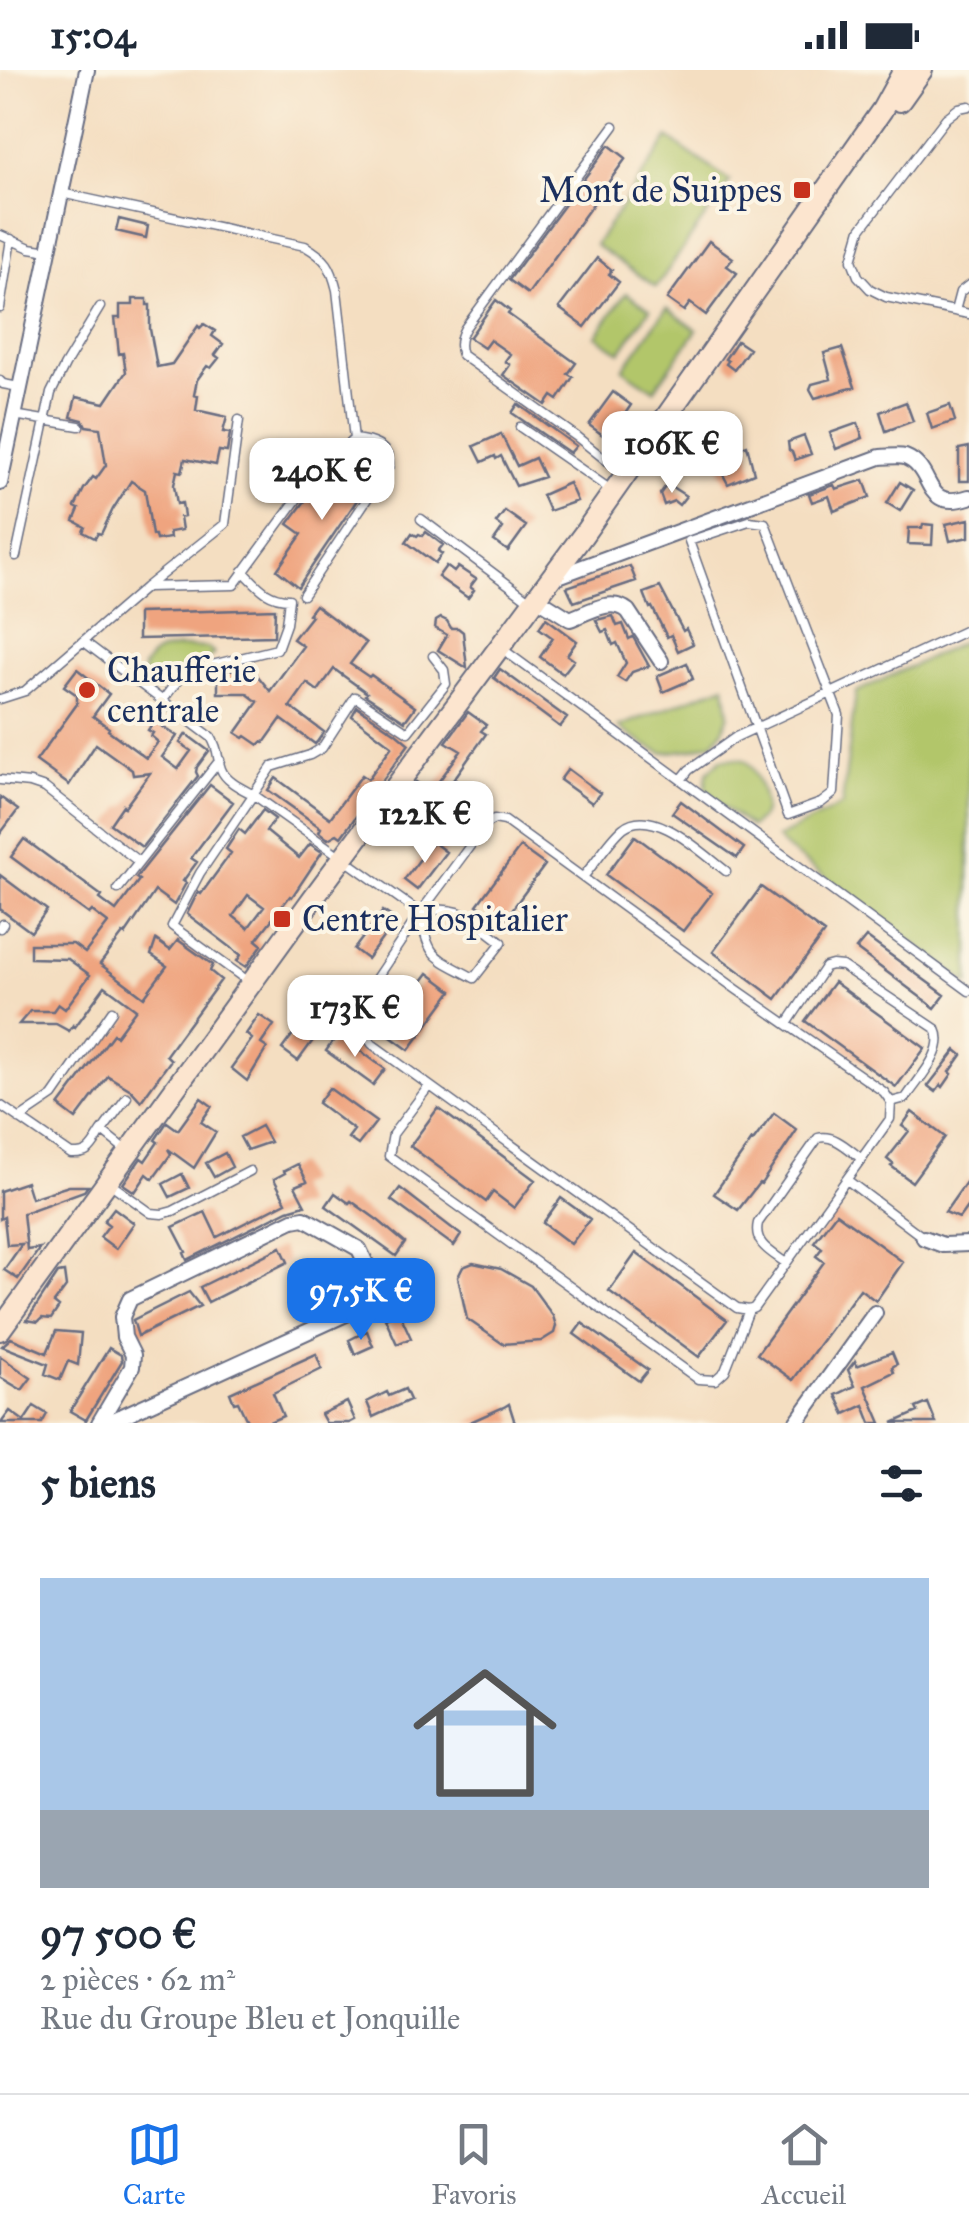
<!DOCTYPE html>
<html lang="fr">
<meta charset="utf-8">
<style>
:root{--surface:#fff;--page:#f6f6f7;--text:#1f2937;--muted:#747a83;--line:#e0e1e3;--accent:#1a73e8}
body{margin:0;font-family:"IM FELL Great Primer",serif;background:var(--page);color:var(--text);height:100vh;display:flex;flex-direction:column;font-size:38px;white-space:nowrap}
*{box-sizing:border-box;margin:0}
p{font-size:32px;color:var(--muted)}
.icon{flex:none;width:55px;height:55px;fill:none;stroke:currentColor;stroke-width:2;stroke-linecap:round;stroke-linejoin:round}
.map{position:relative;height:1353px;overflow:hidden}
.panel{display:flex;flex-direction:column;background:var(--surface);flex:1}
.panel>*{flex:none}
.price{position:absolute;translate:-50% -85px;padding:0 22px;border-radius:20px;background:#fff;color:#222;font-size:32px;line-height:65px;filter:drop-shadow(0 2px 5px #0008)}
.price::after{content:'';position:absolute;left:50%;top:60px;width:30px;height:22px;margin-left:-15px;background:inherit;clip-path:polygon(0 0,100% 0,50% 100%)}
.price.current{background:var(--accent);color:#fff}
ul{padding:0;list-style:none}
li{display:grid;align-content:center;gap:20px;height:530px;padding:0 40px}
li span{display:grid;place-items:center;height:310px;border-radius:0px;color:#555}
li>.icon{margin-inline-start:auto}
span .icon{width:180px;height:180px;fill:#fffc;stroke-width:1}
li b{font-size:42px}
h2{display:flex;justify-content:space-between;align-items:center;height:120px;padding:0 40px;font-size:42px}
.status{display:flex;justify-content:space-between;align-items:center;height:70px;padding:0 50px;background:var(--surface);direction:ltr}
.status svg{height:28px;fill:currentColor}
.menu{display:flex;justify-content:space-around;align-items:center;height:140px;border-top:2px solid var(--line);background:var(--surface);font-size:28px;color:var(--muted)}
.menu a{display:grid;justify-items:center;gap:5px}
.menu .current{color:var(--accent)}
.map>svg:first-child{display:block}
</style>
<div class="status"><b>15:04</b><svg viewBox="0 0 49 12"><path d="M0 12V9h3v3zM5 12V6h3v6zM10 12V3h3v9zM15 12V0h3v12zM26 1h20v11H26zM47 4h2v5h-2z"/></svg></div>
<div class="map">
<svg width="969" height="1353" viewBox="0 0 969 1353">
<rect width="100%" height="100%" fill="#fcf5e5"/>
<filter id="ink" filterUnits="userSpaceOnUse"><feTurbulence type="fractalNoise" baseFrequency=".01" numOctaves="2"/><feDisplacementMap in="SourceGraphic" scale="20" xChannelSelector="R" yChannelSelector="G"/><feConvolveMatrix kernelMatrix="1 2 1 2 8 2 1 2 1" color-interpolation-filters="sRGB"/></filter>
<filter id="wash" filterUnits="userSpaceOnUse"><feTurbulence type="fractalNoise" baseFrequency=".0048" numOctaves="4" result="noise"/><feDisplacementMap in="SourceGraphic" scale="40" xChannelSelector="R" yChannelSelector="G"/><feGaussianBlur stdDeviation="2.25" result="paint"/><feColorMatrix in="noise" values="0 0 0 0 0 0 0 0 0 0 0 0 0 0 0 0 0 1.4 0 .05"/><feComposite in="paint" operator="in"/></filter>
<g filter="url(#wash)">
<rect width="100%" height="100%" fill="#f4dec1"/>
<path fill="#b2c66a" stroke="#667a64" stroke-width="2.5" d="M668,68L730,111L656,217L595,175Z
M626,223L650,239L620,282L596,266Z
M667,238L697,260L654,320L623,299Z
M969,569V914L787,779L777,768L842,735L856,622Z
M186,577L208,578L214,584L201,594L178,602L162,620H158L145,613L143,598C154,579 166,579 186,577Z
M725,615L729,644L723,660L714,672L693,679L663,683L647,676L618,657Z
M721,689C729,689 739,687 746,691C756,698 768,734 763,745C761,748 754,755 751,757L722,736L705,718L707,703Z"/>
<g id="blocks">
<path fill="#efa47f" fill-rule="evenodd" d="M609,75L626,88L528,224L509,210Z
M119,149L148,156L146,168L116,161Z
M709,171L733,188L727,196L737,203L706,245L690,233L684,241L667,229Z
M597,188L612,200L609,204L619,212L585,257L559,238Z
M133,229H147V235H150V259L157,297L172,294L198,256L200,258L204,254L215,261L212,266L223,274L215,285L219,288L211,298L207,296L197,310L194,325L198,326L196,340L227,347L223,362L230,363L227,382L219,381L216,395L185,389L182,402L177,401L174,415L177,434L182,433L184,446L180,447L182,460L169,462L170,468L156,470L155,465H152L145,420L131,411L113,439L101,464L98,463L95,468L83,462L85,457L74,451L79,439L75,437L84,419L93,407L96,409L106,395L100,358L86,356L83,350L71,347L76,327L105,333L126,302L123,283L119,284L115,248H120V235H133Z
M496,230L510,241L508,244L576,293L568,304L573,307L558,330L552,326L546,335L503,305L510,295L505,291L510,284L490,270L484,278L469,268Z
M737,271L749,279L734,300L726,294L728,291L725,289Z
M842,278L855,317L815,328L810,319L812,314L831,309L824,283Z
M613,322L631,335L608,369L589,355Z
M906,332L913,351L886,361L880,342Z
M518,334L576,376L570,383L512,343Z
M950,335L955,351L932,359L927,343Z
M858,353L863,368L836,379L830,363Z
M501,364L517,396L535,388L544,407L516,416L501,386L496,389L495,386L482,392L474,376Z
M804,366L811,384L795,390L792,382L789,380L788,372Z
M681,369L699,384L684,401L665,387Z
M747,375L754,403L728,414L720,399L723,398L720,391L737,385L735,379Z
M969,377V411H959V379Z
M355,392L374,405L298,517L277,500L302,464L288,454L311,423L325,433Z
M864,410L870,427L834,441L829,426L812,432L809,424L834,415L836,419Z
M900,412L913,420L900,441L887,433Z
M569,413L577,431L549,441L542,425Z
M665,417H672L686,426L679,435L674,431L664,435L660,424Z
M505,441L526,456L508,481L494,471L503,458L496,453Z
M969,449V467L950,471L946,454Z
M923,454L933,455L932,475L908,474L909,458H922Z
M426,462L443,475L438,481L442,484L435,493L406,472L412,463L417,466L419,464L423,466Z
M446,496L454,502L458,497L476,509L470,517L474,520L468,528L438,507Z
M630,496L636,511L574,532L567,517Z
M660,517L683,561L686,559L693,574L678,581L671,565L667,567L652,537L650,538L644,523Z
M315,535L366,573L350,594L369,607L371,605L415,637L405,651L365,625L367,623L334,599L318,621L307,613L290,637L324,662L317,672L315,674L281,649L264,673L262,672L259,675L246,666L244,668L236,663L258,632L246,623H218V608L228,600L245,598L257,605L270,621L303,576L293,569L311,546L308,544Z
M275,539L274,566L138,569V543Z
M613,546L617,556L623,554L629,569L633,567L649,596L632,602L625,612L617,607L626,593L617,573L613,575L607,560L602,562L596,550Z
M441,548L447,551L451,558H458L463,562L467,598L438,580L447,565L435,558L436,551Z
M546,548L577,571L567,585L574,590L563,604L540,587L553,568L539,558Z
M687,593L693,609L663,622L657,606Z
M77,599L109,624L93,646L109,658L108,660L146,688L158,672L151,666L153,663L148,660L154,651L177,666L162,687L178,699L191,681L180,673L186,664L209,681L197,697L196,702L198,706L142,777L110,754L123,735L125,737L150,703L133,705L132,700L96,674L69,715L36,691L77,634V625L64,616Z
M500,599L567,648L560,657L494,608Z
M357,637L396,663L409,674L341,767L337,764L328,769L319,762L321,758L268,720L276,708L330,748L362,705L368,709L392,676L352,646Z
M468,642L486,655L481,661L486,664L434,737L410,720L416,712L431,722L461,681L446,672Z
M568,699L600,723L592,733L560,710Z
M210,715L233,732L191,788L197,792L183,811L186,813L174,835L155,821L125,865L123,864L100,894L144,927L167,896L151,885L156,870L170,880L178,870L213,895L210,901L221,910L166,985L171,990L141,1031L131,1020L108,1006L76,1049L59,1036L113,964L116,966L136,939L105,916L75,957L73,955L69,961L56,954H19L30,941H53L58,934L65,939L90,905L68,889L30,888V874H73L85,883L108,853L92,841L89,844L11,787L24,769L102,826L100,829L116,841L139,810L136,808Z
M0,727L18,740L0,764Z
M681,731L744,778L737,788L672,743Z
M263,740L275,749L266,761L299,788L310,774L322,782L292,827L290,826L256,870L262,875L246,897L237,891L241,885L187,844L198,822L201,824L231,783L226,779L239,759L245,764ZM248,825L264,837L248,858L233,846Z
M635,766L712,823L683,861L606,805Z
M433,772L446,782L417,820L404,810Z
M520,777L545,795L502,853L477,835Z
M0,805L47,840L31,862L0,839Z
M761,817L824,863L776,929L713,882Z
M383,841L396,850L367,889L354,879Z
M866,867L945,925L935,938L856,879Z
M428,903L452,921L409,980L384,962Z
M834,912L925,978L896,1017L805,951Z
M325,919L336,928L322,946L310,938Z
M259,945L274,955L261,974L267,978L247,1011L231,998L252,969L246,964Z
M306,955L317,965L298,991L282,979L299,956L303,959Z
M338,964L385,999L373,1015L326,981Z
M956,980L962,985L950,1002L952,1004L943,1017L941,1015L936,1022L928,1016Z
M329,1018L376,1052L358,1075L348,1068L354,1060L318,1033Z
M201,1028L212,1036L201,1052L216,1062L194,1098L168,1079L171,1084L153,1109L147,1104L135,1122L123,1114L141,1088L145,1091L158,1072L155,1070L167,1052L178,1060Z
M438,1038L535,1110L514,1138L493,1122L486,1132L410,1076Z
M912,1042L945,1067L912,1112L891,1096L893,1094L887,1089L909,1061L902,1056Z
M774,1043L797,1060L761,1114L759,1113L738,1140L714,1124L752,1070L753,1071Z
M261,1056L270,1072L247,1080L240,1067Z
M225,1083L232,1097L214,1107L206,1093Z
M298,1094L307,1111L295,1116L305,1135L288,1140L187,1190L184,1183L186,1182L173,1157L205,1142L217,1167L286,1132L274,1109L285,1103L284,1101Z
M182,1104L189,1118L170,1127L163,1114Z
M969,1108V1134L959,1148L945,1142Z
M26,1112L31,1128L69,1116H88L84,1121L23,1143L27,1180L40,1178L18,1209L4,1200L22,1174L7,1175L4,1147L0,1149V1121Z
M400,1118L461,1165L454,1176L391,1130Z
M335,1123L349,1133L351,1131L379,1151L405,1173L396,1186L326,1136Z
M561,1128L590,1149L571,1174L543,1153Z
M114,1138L134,1153L116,1179L100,1167L109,1155L104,1151Z
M836,1143L903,1192L876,1231L860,1219L793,1310L757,1284L824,1192L816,1186L822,1178L814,1172Z
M281,1177L288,1192L208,1232L200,1217Z
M636,1183L727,1250L699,1287L609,1221Z
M473,1193L501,1199L531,1216L553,1246L556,1256L554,1263L541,1271L503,1274L467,1249L458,1207L463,1197Z
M324,1194L341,1231L314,1243L297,1207Z
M64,1202L66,1217L54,1233L59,1237L51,1249L42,1248L38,1252L27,1250L58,1203Z
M189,1222L200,1236L138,1266L133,1250Z
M399,1242L411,1268L397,1274L385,1248Z
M582,1253L648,1300L639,1311L574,1264Z
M56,1261L81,1263L78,1295L68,1291L60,1310L45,1304L48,1294L2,1276L11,1268L47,1283Z
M367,1261L373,1276L355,1284L349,1270Z
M109,1278L121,1285L122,1291L86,1350L70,1341Z
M892,1282L897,1294L892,1297L894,1302L865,1316L881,1353H871L864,1335L845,1344L836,1325L855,1316L848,1300L855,1291L857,1296Z
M316,1284L322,1299L273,1323L283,1346L267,1353H248L238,1332L234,1333L230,1323Z
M0,1286L31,1308L22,1320L0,1307Z
M405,1319L410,1330L373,1347L367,1332L387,1322L389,1326Z
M347,1332L355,1350L349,1353H326L321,1344Z
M928,1333L936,1353H893L918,1342L916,1338Z
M509,1334L515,1353H468L504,1337Z
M34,1336L47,1344L42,1353H1L10,1341L24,1351Z"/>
</g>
</g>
<g filter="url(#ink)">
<use href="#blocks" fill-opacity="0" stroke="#676c81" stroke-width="2.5"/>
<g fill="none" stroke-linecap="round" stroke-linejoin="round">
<defs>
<path id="service" d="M969,36L959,38L946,48L861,159L852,190L858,206L870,219L886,227L969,244
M614,56L465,258C460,267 458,275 462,285L577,367L607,391L627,403
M61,123L305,176C327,189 331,196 337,220L354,369L319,399L234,515L146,517
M0,165L30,178L49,181
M0,238L11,169
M955,241L960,222L969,215
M0,311L3,314L19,317
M14,345L79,356
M520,357L611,420
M421,449L529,530
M749,451L765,453L839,645L834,723L821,733L788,745L689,471Z
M16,486L51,323L65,295L100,237
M303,525L389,396C390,375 370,371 354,369
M83,571L211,667C220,682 216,686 221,699C226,712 243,719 254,725L420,843C461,832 470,849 502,872L474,908C434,886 429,890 420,843L487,753L494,749L505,751L736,919L884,1022L891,1032L890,1049L754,1238L749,1240L737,1238L372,974L359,954V934L420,843
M501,578L969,921
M0,629L25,621L146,517L225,454L239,350
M163,630L181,606L212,595L277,579L286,554L289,529C267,529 258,516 243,501
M0,710L30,713L45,718L139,792
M681,710L689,700L736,667L969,559
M583,807C595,793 609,770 623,758C653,734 703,784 726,801
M118,819L220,690
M0,858L3,854
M245,909L172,856L200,803L272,697L310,685L322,678L355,627L408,662L446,614L444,600L433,586
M787,954L825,897L832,895L842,896L936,959C947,981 918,1009 906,1028L891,1032
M429,1016L393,1064L389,1086L698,1309L715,1310L725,1301L749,1240
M0,1035L71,1084C91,1085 92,1076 102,1061L127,1081
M19,1049L53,1026L112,941
M102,1061L127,1027
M847,1110L924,1168
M108,1112L151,1143L162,1144L173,1141L250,1101
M786,1193C771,1182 753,1174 758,1153L818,1068C835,1064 848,1079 862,1089"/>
<path id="minor" d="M0,413L87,0
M553,508L880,387C888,387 898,385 905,387C936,399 921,442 969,427
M535,527L570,549C589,542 611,527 628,541L661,591
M924,1168L943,1175L969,1174
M99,1353L132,1297L133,1285L124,1267L122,1247L130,1229L293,1150L304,1148L359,1179L372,1206L357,1239L107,1353
M796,1353L875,1243"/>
<path id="secondary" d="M900,31L922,0
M0,1260L313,828L583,465L882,40L904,0"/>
</defs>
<use href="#service" stroke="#676c81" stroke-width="11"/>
<use href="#minor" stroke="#676c81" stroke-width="18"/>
<use href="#secondary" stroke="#676c81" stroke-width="24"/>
<use href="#service" stroke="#fff" stroke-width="8"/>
<use href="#minor" stroke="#fff" stroke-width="14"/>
<use href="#secondary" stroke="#fce5cf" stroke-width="20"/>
</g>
</g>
<g fill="#c8321e" stroke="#fcf5e5" stroke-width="4">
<rect x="792" y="110" width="20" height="20" rx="5"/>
<circle cx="87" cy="620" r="10"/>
<rect x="272" y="839" width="20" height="20" rx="5"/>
</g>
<g text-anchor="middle" stroke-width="8" stroke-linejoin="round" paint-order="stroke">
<g font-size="35" fill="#1b2f5e" stroke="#fcf5e5" text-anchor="start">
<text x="782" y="132" text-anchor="end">Mont de Suippes</text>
<text x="107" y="612">Chaufferie<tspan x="107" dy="40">centrale</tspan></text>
<text x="302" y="861">Centre Hospitalier</text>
</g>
</g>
</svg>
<b class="price" style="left:672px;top:426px">106K €</b>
<b class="price" style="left:322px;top:453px">240K €</b>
<b class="price" style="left:425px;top:796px">122K €</b>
<b class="price" style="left:355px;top:990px">173K €</b>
<b class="price current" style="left:361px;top:1273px">97.5K €</b>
</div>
<section class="panel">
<h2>5 biens<svg class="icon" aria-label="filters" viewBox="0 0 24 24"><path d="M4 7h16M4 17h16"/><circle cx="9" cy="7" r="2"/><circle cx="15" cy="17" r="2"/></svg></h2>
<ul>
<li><span style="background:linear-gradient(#a9c7e8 75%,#9aa5b1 0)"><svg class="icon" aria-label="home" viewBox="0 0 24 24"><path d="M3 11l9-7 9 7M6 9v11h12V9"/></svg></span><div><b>97 500 €</b><p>2 pièces · 62 m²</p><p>Rue du Groupe Bleu et Jonquille</p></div></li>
</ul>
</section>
<nav class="menu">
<a class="current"><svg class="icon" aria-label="map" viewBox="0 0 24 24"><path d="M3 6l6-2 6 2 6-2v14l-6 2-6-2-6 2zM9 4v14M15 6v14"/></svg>Carte</a>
<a><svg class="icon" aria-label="saved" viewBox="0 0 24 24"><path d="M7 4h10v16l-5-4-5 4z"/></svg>Favoris</a>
<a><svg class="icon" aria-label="home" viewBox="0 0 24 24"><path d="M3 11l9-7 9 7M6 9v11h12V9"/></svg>Accueil</a>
</nav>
